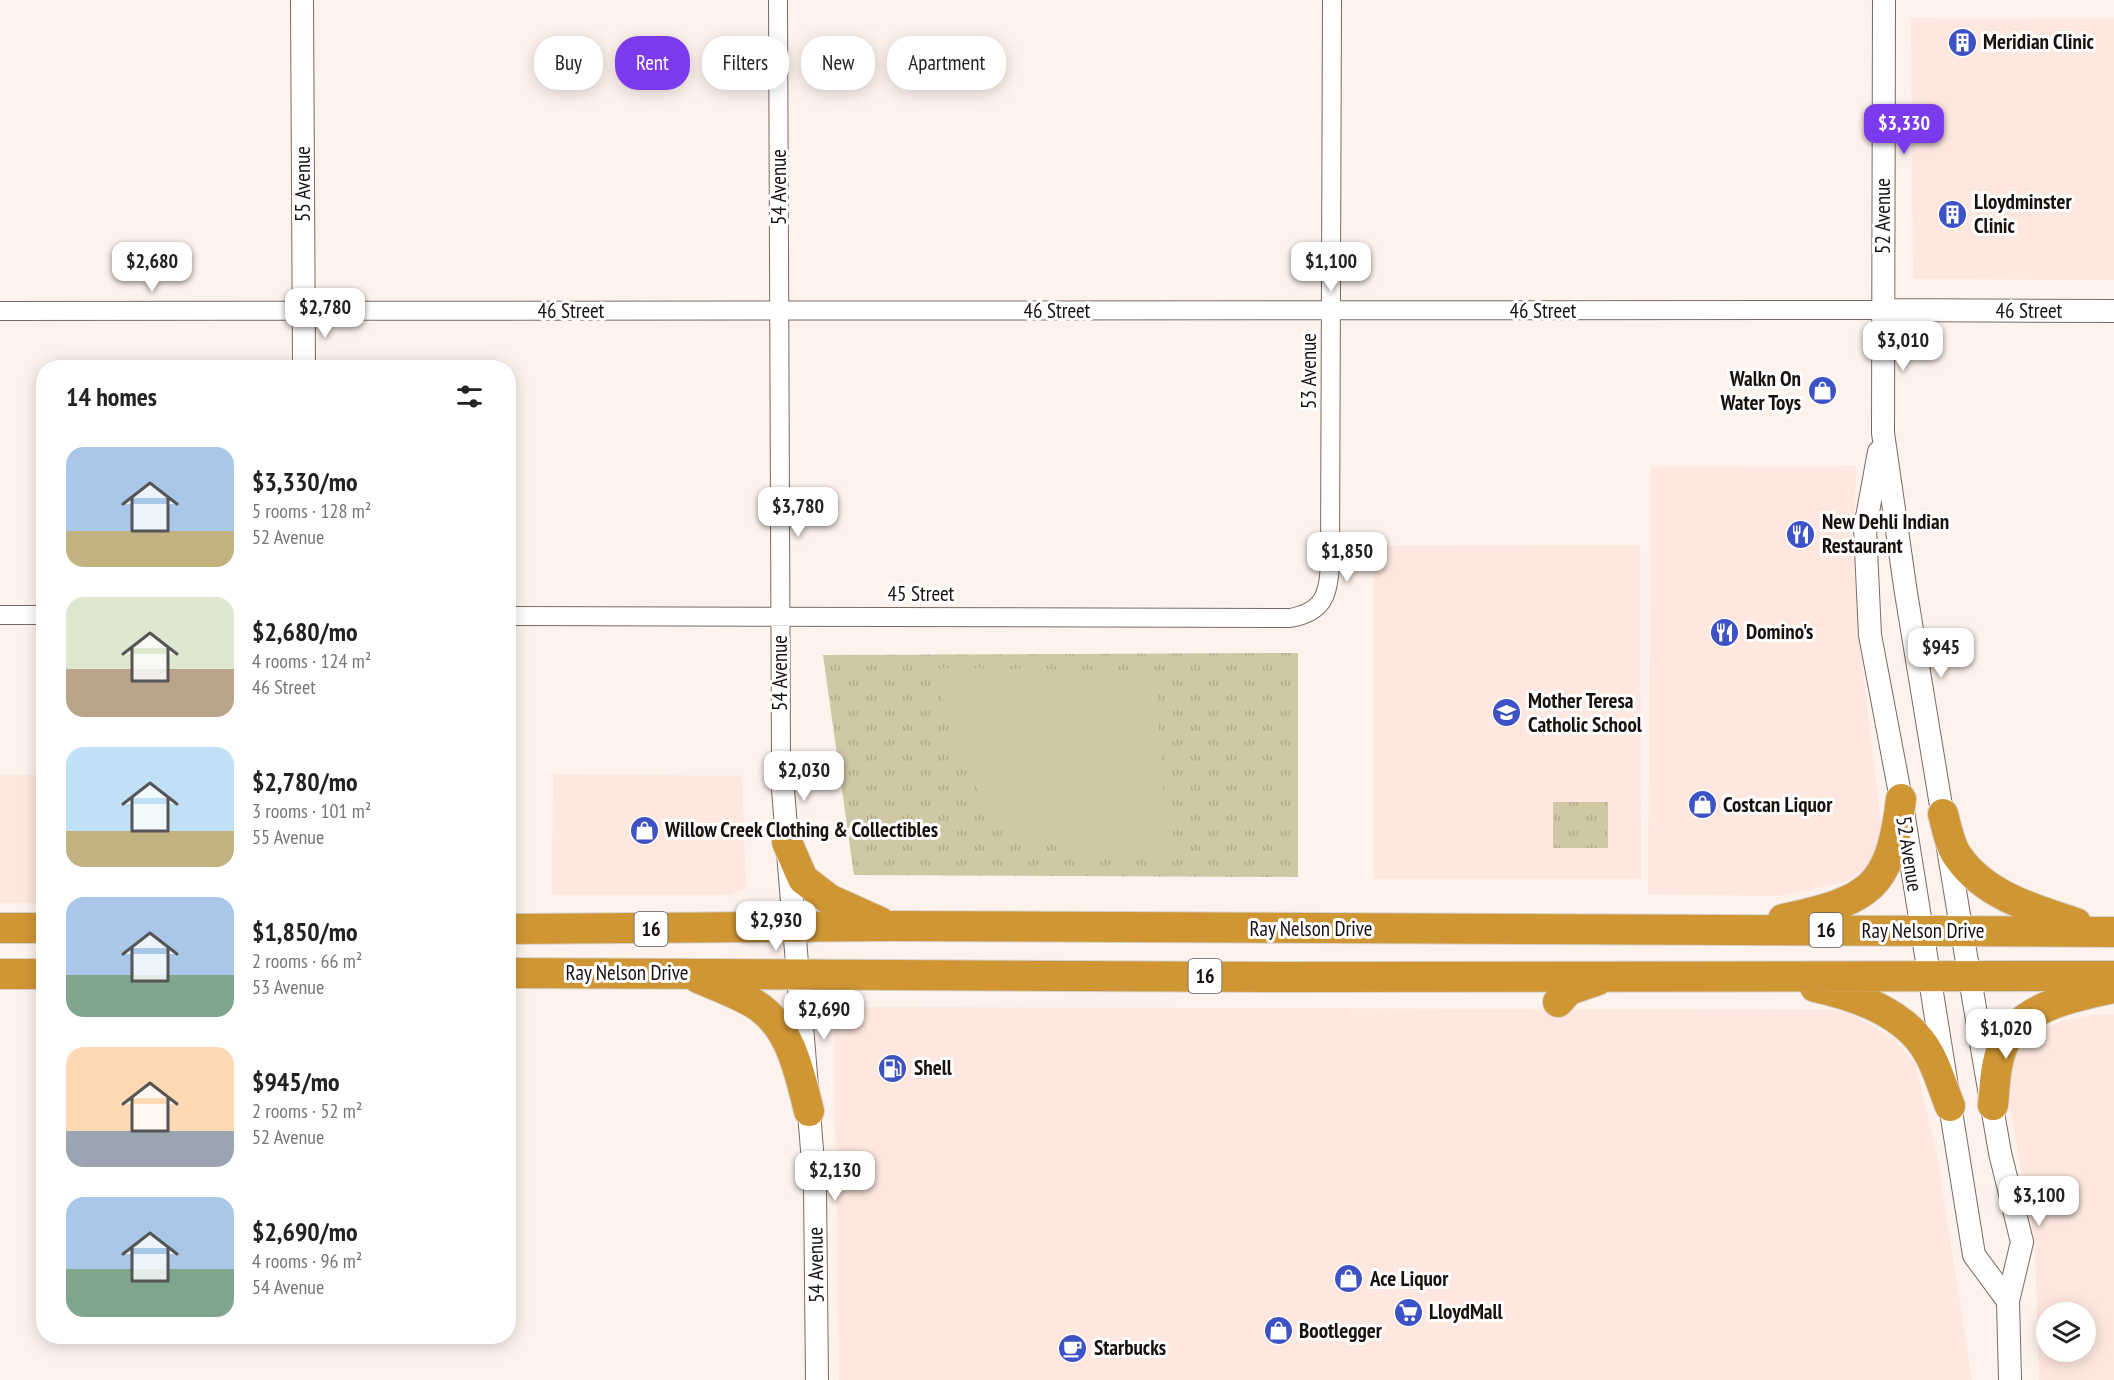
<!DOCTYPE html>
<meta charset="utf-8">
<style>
:root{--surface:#fff;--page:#f6f6f6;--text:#222;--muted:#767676;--accent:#7c3aed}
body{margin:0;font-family:"PT Sans Narrow",sans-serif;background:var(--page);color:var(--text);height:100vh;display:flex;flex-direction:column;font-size:22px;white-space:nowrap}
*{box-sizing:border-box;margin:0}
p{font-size:20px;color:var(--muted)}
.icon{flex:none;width:33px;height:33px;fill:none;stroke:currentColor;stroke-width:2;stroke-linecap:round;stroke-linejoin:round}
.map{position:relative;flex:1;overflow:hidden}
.panel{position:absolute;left:36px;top:360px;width:480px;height:984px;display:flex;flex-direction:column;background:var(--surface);border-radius:24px;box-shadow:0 3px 15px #0003}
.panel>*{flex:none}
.guide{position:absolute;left:534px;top:36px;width:570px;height:54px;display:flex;gap:12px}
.fabs{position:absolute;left:2036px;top:1302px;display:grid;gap:12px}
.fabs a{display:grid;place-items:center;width:60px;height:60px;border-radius:50%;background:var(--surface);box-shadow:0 3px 15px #0003;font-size:30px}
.price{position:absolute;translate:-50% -51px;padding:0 14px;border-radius:12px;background:#fff;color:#222;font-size:20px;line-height:39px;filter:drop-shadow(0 2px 3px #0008)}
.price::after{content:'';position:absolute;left:50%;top:36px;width:18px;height:14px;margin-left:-9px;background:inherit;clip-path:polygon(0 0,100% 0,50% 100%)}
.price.selected{background:var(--accent);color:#fff}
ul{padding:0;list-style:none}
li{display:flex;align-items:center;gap:18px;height:150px;padding:0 30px}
li span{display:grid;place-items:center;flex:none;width:168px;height:120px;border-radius:18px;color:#555}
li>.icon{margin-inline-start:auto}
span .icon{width:72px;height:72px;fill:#fffc;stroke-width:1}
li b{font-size:26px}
h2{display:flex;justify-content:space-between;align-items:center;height:72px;padding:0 30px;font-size:26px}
.chip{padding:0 21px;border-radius:24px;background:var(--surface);box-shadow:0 3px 15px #0003;font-size:21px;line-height:54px}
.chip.selected{background:var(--accent);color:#fff}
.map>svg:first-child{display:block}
</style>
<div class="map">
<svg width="2114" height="1380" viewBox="0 0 2114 1380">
<defs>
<pattern id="grass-tufts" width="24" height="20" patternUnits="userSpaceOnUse" patternTransform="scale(1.5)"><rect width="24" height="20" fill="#d0c7a4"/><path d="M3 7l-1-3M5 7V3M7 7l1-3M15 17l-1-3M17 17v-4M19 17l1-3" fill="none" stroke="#b2aa8c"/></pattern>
</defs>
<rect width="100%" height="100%" fill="#fef2ed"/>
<path fill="#fde7de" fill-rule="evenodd" d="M1911,18L2114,19V280L1913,279Z
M1856,466L1854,569L1862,663L1881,824L1877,849L1866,868L1845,882L1779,896L1648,894L1651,467Z
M1640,545L1641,879H1374V546Z
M553,774L742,776L746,888L731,895H552Z
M0,775H43V903H0Z
M858,1007L1845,1010L1895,1039L1915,1063L1937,1155L1972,1380H839L834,1029Z
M2114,1014V1380H2039L2035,1246L2008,1096L2018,1044L2061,1021L2094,1015ZM2046,1312H2085V1352H2046Z"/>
<path fill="url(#grass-tufts)" d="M1298,653V877L854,875L823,655Z
M1553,802H1608V848H1553Z"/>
<path fill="#d0c7a4" d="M939,668L1140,670L1156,680L1167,853L1092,852L1026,839L989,808L959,760L942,695Z"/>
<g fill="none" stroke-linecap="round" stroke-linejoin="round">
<defs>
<path id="minor" d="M778,0L781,765
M0,311L1883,310
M0,615H44
M508,616L1290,618C1324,612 1329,594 1330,562L1332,0"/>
<path id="tertiary" d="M302,0L304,368
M1884,0L1883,433L1906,593L1959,915L2000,1153L2022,1242L2008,1301L2010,1380
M1883,310L2114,311
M1879,452L1865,528L1870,635L1901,799L1974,1255L2008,1301
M781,765L815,1187L817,1380"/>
<path id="trunk" d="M1943,814C1947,828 1950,847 1959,858C1986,896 2034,909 2076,923
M787,842L803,879L829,899L880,922
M1783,919C1869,900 1890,890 1901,799
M0,928H44
M508,929L891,926L2114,932
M508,973L1277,977L2114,976
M0,974H44
M698,978C716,986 736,993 753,1003C791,1025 799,1072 809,1111
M1815,987C1857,996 1907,1013 1929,1054C1938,1070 1943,1089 1950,1106
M1558,1002L1569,990L1598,980
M1993,1105C1995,1086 1995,1065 2003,1046C2020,1006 2076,996 2114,988"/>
</defs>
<use href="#minor" stroke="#7b6a63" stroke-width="20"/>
<use href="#tertiary" stroke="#7b6a63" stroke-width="24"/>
<use href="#trunk" stroke="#d5d4d4" stroke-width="32"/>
<use href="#minor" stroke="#fff" stroke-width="18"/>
<use href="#tertiary" stroke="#fff" stroke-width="22"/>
<use href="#trunk" stroke="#d09634" stroke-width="30"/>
</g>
<defs>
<symbol id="building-disc" viewBox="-11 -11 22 22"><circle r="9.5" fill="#3d52c5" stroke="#fff"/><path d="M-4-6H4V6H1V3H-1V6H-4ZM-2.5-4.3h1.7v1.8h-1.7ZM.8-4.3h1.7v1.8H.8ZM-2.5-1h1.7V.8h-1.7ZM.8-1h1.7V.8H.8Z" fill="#fff"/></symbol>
<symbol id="shop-disc" viewBox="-11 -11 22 22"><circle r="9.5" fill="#3d52c5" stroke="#fff"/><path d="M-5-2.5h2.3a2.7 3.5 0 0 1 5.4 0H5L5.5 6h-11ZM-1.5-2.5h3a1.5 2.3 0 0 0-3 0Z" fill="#fff"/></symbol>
<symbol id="restaurant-disc" viewBox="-11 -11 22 22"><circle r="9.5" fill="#3d52c5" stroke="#fff"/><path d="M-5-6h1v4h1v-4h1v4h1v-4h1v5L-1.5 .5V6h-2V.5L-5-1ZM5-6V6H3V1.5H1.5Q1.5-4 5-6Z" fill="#fff"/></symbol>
<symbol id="school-disc" viewBox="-11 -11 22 22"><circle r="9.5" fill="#3d52c5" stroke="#fff"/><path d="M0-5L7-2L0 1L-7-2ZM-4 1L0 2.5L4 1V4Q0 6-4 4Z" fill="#fff"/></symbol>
<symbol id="fuel-disc" viewBox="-11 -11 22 22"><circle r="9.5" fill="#3d52c5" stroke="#fff"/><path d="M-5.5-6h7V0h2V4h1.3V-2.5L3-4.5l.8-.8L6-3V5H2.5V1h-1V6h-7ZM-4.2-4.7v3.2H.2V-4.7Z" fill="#fff"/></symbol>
<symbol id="supermarket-disc" viewBox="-11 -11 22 22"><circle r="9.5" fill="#3d52c5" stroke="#fff"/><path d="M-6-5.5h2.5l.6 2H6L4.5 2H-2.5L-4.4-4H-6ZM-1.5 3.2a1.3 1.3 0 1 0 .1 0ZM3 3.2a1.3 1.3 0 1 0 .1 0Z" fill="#fff"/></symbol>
<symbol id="cafe-disc" viewBox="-11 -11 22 22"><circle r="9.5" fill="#3d52c5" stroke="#fff"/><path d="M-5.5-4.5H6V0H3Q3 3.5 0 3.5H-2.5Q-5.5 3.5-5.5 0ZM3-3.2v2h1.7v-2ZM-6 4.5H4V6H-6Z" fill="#fff"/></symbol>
</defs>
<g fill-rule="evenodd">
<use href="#building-disc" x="1946" y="26" width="33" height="33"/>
<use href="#building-disc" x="1936" y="198" width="33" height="33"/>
<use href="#shop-disc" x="1806" y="374" width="33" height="33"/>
<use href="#restaurant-disc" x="1784" y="518" width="33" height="33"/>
<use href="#restaurant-disc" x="1708" y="616" width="33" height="33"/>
<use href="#school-disc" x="1490" y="696" width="33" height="33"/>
<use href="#shop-disc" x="1686" y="788" width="33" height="33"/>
<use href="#shop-disc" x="628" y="814" width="33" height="33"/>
<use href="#fuel-disc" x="876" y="1052" width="33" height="33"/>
<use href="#shop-disc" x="1332" y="1262" width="33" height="33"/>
<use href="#supermarket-disc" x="1392" y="1296" width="33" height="33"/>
<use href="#shop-disc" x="1262" y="1314" width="33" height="33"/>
<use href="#cafe-disc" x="1056" y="1332" width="33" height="33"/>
</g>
<g text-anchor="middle" stroke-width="6" stroke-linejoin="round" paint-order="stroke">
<g fill="#fff" stroke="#5d5857" stroke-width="1.5">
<rect x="634.5" y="912" width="33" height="34" rx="4.5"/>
<rect x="1809.5" y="913" width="33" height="34" rx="4.5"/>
<rect x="1188.5" y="959" width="33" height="34" rx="4.5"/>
</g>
<g font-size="20" font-weight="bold" fill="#18110f">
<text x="651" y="936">16</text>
<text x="1826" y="937">16</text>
<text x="1205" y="983">16</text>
</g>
<g font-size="21" font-weight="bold" fill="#18110f" stroke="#fff" text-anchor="start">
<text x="1983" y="49">Meridian Clinic</text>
<text x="1974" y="209">Lloydminster<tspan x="1974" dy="24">Clinic</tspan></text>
<text x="1801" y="386" text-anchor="end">Walkn On<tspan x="1801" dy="24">Water Toys</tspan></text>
<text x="1822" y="529">New Dehli Indian<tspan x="1822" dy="24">Restaurant</tspan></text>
<text x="1746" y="639">Domino's</text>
<text x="1528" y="708">Mother Teresa<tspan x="1528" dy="24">Catholic School</tspan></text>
<text x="1723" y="812">Costcan Liquor</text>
<text x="665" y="837">Willow Creek Clothing &amp; Collectibles</text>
<text x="914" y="1075">Shell</text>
<text x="1370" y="1286">Ace Liquor</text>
<text x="1429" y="1319">LloydMall</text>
<text x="1299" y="1338">Bootlegger</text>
<text x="1094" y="1355">Starbucks</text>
</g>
<g font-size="21" fill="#18110f" stroke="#fff">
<text transform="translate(303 184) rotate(-90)" y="7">55 Avenue</text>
<text transform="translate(779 187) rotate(-90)" y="7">54 Avenue</text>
<text transform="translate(1883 216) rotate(-90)" y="7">52 Avenue</text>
<text x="571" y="318">46 Street</text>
<text x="1057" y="318">46 Street</text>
<text x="1543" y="318">46 Street</text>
<text x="2029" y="318">46 Street</text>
<text transform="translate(1309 371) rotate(-90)" y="7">53 Avenue</text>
<text x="921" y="601">45 Street</text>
<text transform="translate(780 673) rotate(-90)" y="7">54 Avenue</text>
<text transform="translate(1909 854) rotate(81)" y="7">52 Avenue</text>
<text x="1311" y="936">Ray Nelson Drive</text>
<text x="1923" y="938">Ray Nelson Drive</text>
<text x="627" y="980">Ray Nelson Drive</text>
<text transform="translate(816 1265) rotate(-91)" y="7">54 Avenue</text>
</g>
</g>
</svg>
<div class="fabs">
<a><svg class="icon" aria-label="layers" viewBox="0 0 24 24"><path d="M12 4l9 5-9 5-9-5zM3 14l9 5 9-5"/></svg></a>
</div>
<b class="price selected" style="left:1904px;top:155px">$3,330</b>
<b class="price" style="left:152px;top:293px">$2,680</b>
<b class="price" style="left:1331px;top:293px">$1,100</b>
<b class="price" style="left:325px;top:339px">$2,780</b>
<b class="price" style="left:1903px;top:372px">$3,010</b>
<b class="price" style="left:798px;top:538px">$3,780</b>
<b class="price" style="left:1347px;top:583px">$1,850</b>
<b class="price" style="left:1941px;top:679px">$945</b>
<b class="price" style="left:804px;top:802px">$2,030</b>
<b class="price" style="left:776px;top:952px">$2,930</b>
<b class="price" style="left:824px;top:1041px">$2,690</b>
<b class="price" style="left:2006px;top:1060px">$1,020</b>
<b class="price" style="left:835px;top:1202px">$2,130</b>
<b class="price" style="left:2039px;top:1227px">$3,100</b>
<div class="guide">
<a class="chip">Buy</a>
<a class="chip selected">Rent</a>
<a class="chip">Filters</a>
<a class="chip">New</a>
<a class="chip">Apartment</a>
</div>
<section class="panel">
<h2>14 homes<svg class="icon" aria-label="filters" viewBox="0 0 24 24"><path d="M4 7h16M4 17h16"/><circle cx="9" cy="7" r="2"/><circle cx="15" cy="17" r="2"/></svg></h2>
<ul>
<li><span style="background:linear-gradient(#a9c7e8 70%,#c2b280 0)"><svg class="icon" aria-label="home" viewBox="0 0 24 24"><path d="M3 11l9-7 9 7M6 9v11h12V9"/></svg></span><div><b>$3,330/mo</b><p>5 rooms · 128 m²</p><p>52 Avenue</p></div></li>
<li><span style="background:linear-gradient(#dfe7d0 60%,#b9a48a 0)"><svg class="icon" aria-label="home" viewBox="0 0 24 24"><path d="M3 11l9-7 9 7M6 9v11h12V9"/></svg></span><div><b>$2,680/mo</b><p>4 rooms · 124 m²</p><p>46 Street</p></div></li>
<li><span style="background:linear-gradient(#bfe0f5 70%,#c2b280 0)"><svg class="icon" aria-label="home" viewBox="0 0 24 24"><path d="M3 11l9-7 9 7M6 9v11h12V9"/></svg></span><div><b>$2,780/mo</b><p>3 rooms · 101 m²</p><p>55 Avenue</p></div></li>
<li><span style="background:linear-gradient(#a9c7e8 65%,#7fa58c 0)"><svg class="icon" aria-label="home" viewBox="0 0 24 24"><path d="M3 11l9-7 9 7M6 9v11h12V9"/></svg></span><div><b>$1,850/mo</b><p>2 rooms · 66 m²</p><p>53 Avenue</p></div></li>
<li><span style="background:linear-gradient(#ffd9b3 70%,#9aa5b1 0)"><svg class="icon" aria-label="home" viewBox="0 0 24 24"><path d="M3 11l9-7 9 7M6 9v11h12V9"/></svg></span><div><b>$945/mo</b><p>2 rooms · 52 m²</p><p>52 Avenue</p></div></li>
<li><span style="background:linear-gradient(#a9c7e8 60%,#7fa58c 0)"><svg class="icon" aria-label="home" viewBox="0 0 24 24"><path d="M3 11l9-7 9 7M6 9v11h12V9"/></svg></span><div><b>$2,690/mo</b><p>4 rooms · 96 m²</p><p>54 Avenue</p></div></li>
</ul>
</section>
</div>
